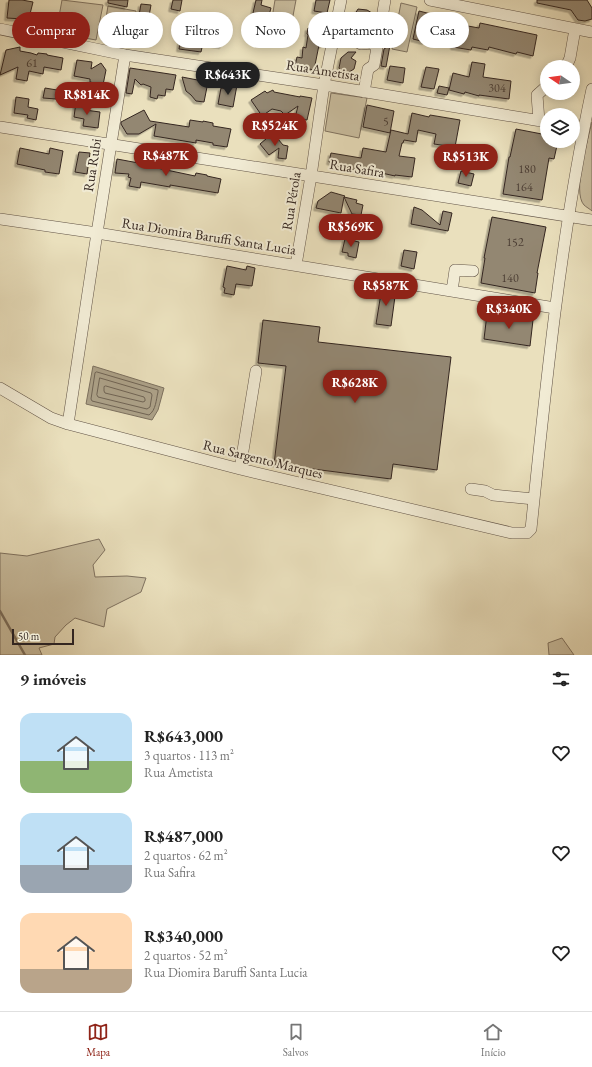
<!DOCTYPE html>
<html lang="pt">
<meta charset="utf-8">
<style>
:root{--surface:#fff;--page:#f2f2f2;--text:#222;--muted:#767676;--line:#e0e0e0;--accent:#8f2418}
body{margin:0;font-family:"EB Garamond",serif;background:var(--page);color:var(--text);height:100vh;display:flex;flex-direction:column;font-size:15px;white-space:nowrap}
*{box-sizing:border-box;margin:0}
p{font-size:13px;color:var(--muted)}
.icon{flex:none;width:22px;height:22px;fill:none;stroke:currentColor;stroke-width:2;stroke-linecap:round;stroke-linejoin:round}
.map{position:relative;height:655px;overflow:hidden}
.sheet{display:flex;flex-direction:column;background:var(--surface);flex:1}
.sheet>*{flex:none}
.banner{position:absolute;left:12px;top:12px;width:568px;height:36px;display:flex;gap:8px}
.needle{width:26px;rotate:283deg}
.fabs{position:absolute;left:540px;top:60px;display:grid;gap:8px}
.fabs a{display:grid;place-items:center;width:40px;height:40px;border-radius:50%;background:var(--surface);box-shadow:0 2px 10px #0003;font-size:20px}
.scale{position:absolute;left:12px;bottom:10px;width:62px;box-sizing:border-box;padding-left:4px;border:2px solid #342620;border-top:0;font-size:11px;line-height:14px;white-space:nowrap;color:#342620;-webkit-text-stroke:3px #f1ebd4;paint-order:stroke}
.price{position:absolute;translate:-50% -34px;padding:0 9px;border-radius:14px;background:var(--accent);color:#fff;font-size:13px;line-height:26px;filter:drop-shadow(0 1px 2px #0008)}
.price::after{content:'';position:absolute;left:50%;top:24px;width:12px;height:9px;margin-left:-6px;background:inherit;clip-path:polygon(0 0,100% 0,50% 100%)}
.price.on{background:#222;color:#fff}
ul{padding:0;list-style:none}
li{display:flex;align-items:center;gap:12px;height:100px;padding:0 20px}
li span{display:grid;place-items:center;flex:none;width:112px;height:80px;border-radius:12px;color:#555}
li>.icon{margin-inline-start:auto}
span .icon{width:48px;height:48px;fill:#fffc;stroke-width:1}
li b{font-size:17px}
h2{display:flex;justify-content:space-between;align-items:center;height:48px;padding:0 20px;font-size:17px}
.pill{padding:0 14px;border-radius:18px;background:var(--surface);box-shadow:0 2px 10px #0003;font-size:14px;line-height:36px}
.pill.on{background:var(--accent);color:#fff}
.tab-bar{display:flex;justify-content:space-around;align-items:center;height:56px;border-top:1px solid var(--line);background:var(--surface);font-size:11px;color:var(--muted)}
.tab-bar a{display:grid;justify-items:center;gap:2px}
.tab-bar .on{color:var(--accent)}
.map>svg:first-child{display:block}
</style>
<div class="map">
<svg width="592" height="655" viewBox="0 0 592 655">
<defs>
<filter id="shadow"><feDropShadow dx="-2.5" dy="2.5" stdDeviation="0" flood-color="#0004"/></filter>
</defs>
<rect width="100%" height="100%" fill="#eae0bd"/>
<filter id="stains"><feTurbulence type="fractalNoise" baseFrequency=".005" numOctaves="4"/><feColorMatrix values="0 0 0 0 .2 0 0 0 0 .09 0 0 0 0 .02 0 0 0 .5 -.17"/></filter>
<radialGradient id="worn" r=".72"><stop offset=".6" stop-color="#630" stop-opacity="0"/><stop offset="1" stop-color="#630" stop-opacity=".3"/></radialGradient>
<path fill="#cbc0a2" stroke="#807361" d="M62,0L103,5L96,40L56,33Z
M275,0H296L292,21L272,18Z
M401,3L417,7L407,52L392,49Z
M108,6L136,11L130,46L102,41Z
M331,93L367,98L359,138L325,131Z
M592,122V211C590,209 586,207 584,205C572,192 588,139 592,122Z
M99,539L105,550L93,565L95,577L127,576L146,578L141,592L107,609L104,627L75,618L66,625L55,637L54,644L39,648L42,655H0V553L27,556Z
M562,638L574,655H549L548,643Z"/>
<path fill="#aca188" stroke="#7c705e" d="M93,366L164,388L158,410L152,420L86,404Z"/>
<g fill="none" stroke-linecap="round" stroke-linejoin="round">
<path stroke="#706454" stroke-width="1" d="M97,372L158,390V392C156,400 156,410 149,415L92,401L91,399L95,373Z
M100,378L151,393L152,395L150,407L147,409L98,397L97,395Z
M106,386L144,397L145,399V401L143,402L105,393L104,391V387Z"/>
<path stroke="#7c705e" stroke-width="2.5" d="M0,611L25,655"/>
</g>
<path fill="#938772" stroke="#342620" filter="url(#shadow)" d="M9,0H22L33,2L30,14L42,16V18L48,19L46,28L22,24L23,19L7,18Z
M108,0H128L127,7L108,3Z
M173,0H182L180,11L171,9Z
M256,0H262L261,5L271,8L268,19L265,18L264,25L256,23L257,17L255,16V14L253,13Z
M316,0H330L327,13L314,11Z
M537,0H587L592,8V19L585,21L578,20L571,10L537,3Z
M141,4L151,5L148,22L138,21Z
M358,9L367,10L372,13L373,20L374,21L372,36H367L363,35V37L359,35L351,26L353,21L352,16L355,14Z
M419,11L431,14L430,17L445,21L442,37L427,34L425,42L413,39Z
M209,21L226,24L222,46L203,43L201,52L179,49L182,31L190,33L191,26L208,29Z
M480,23L537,35L533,56L517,52L516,54L489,47L488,50L472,47L471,50L453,47L457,24L479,28Z
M308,28L325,31L322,46L319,45L314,70L295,66L297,57L302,58L303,47L306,48L308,35L307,34Z
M390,45L386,67L381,66L384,49Z
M20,47V51L31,53L37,55L38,53L47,54V55L63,58L61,70L44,67L43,74L29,71L27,81L16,79L18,67L0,75L6,50Z
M348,52H356L351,58L356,61L354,69L344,75L339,68L341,58Z
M77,60L92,62L91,69L101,63L106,70L103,85L90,82V79L74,76Z
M472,62L485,64L483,77L511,81L509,99L479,95V96L465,92L464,94L449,90L453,73L469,77Z
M390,66L405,68L403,83L387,80Z
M426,67L439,69L434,89L421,87Z
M130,68L176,75L173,90L166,89L165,96L158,95L157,99L150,97L151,87L143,84L141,85L135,79L132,94L126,93Z
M182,77L208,82L204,102L196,101L191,95L186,91Z
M231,84L237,85L233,107L218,104L221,88L229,89Z
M439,86L449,88L447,95L437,93Z
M45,88L57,90L56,99L43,98Z
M273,90L274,92L300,97V96L312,98L307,120L295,118L298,106L285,115L281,111L272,109L262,116L251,100L265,91L267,93Z
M16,97L29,99L28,107L38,109L36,120L27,118L28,115L14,113Z
M76,102L86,104L85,110L100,112L98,128L83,126L84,119L74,117Z
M367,105L394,111L390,133L363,127Z
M144,110L150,121L189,127L190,120L203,122V121L213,123V126L231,129L227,147L213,145V143L196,140V143L154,136L156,124L139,134H127L121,124V122Z
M412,113L429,117L430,115L460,120L455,147L434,144L436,134L418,130L416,142L404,140L403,143H402L399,156L415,158L412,177L395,175V176L355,167V170L334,166L335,163L329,162L331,153L361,158L363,148L386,152L391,130L408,134Z
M516,129L547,135V141H558L554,159L549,158L542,200L503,194L509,157H510Z
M273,133L283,145L288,146L286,159L278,158L279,148L269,155L260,144Z
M20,148L49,154L50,148L63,151L59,174L45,172V170L17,164Z
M79,152L90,153L87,174L75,172Z
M117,159L144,164L157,168L195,176L196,173L207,175V176L221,179L218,193L170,185V187L141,182L140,188L129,186L131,178L128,177L129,174L115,173Z
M461,171L474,174L471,186L458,183Z
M331,192L345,196L344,197L357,200L356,203L363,205L361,215L352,214L344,197L341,213L316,208L318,201Z
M414,207L422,210L440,225L443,211L452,213L448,231L411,224Z
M492,217L546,227L537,273H538L535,293L481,283L485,258H484Z
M345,239L359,242L356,258L348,256V253L342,252Z
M404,250L417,252L414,269L401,266Z
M227,266L246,270L247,266L255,268L252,286L236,284L234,295L224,293L225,288L223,287Z
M382,287L396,289L391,326L376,324Z
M487,314L533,320L530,346L484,339Z
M263,320L320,327L318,342L451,357L437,470L393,464L391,479L274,464L286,366L258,363Z"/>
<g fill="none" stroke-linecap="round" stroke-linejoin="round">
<defs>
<path id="minor" d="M430,0L592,32
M336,27L344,29L348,32L354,40L361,44L372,43L376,47
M0,29L125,55L324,85L547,122
M566,67L570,58L575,29
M364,92L368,69L374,65L385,0
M539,121L537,95L547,86
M573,126L584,128
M0,127L592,220
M0,219L97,233L555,308
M296,265L311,176L324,85L341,0
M452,291L455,270L473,271
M0,388L51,418L68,424L240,469L512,533H527L531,529C546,382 561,234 592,89
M68,424L97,233L125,55
M240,469L256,371
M471,489L485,491L493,495L534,499"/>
</defs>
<use href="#minor" stroke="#625447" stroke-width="12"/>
<use href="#minor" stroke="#f1ebd4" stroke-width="11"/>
</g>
<g text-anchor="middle" stroke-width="4" stroke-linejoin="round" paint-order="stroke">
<g font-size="12" fill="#4c3e34">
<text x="32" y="67">61</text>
<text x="497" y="92">304</text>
<text x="386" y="125">5</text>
<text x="527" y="173">180</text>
<text x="524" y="191">164</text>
<text x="515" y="246">152</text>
<text x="510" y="282">140</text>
</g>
<g font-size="14" fill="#342620" stroke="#f1ebd4">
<text transform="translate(323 70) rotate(9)" y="5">Rua Ametista</text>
<text transform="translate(92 165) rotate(-81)" y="5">Rua Rubi</text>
<text transform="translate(357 168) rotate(9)" y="5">Rua Safira</text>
<text transform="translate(291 201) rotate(-81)" y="5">Rua Pérola</text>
<text transform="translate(209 236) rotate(9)" y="5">Rua Diomira Baruffi Santa Lucia</text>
<text transform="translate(263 459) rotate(14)" y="5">Rua Sargento Marques</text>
</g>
</g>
<rect width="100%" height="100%" filter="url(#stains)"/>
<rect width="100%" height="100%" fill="url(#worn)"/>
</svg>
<div class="fabs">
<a><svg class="needle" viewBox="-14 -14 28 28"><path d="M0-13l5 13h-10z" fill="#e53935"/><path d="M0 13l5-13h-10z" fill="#767676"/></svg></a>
<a><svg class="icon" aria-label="layers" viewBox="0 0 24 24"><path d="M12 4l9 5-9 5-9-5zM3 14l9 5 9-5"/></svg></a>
</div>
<div class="scale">50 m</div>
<b class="price on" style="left:228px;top:96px">R$643K</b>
<b class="price" style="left:87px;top:116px">R$814K</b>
<b class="price" style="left:275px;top:147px">R$524K</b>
<b class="price" style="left:166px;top:177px">R$487K</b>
<b class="price" style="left:466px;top:178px">R$513K</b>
<b class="price" style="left:351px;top:248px">R$569K</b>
<b class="price" style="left:386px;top:307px">R$587K</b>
<b class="price" style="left:509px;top:330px">R$340K</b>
<b class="price" style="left:355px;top:404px">R$628K</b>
<div class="banner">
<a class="pill on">Comprar</a>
<a class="pill">Alugar</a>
<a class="pill">Filtros</a>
<a class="pill">Novo</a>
<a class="pill">Apartamento</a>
<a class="pill">Casa</a>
</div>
</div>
<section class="sheet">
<h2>9 imóveis<svg class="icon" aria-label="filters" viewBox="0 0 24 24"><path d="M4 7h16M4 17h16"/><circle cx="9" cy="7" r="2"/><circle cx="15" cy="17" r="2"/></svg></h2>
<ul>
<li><span style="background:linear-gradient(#bfe0f5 60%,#8fb573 0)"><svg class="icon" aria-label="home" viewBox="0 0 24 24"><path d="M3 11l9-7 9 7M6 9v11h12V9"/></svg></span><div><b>R$643,000</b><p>3 quartos · 113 m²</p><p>Rua Ametista</p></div><svg class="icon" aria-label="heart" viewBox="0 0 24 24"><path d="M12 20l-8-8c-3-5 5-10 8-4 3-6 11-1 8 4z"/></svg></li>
<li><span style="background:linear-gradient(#bfe0f5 65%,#9aa5b1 0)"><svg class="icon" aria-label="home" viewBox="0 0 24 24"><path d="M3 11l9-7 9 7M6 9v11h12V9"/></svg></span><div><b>R$487,000</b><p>2 quartos · 62 m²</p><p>Rua Safira</p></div><svg class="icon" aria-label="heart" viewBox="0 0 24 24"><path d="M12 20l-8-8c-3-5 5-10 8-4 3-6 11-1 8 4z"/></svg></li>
<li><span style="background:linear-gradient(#ffd9b3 70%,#b9a48a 0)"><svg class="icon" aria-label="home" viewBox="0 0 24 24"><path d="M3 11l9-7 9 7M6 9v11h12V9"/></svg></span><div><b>R$340,000</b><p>2 quartos · 52 m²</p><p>Rua Diomira Baruffi Santa Lucia</p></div><svg class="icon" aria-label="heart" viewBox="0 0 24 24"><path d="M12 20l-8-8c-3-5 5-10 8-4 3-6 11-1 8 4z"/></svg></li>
</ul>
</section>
<nav class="tab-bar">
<a class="on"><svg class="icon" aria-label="map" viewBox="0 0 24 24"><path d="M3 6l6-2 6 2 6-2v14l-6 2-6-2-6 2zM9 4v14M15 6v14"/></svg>Mapa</a>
<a><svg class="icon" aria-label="saved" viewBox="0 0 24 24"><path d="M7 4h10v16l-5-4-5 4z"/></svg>Salvos</a>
<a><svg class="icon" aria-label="home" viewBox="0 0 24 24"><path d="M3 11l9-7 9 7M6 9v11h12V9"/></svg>Início</a>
</nav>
